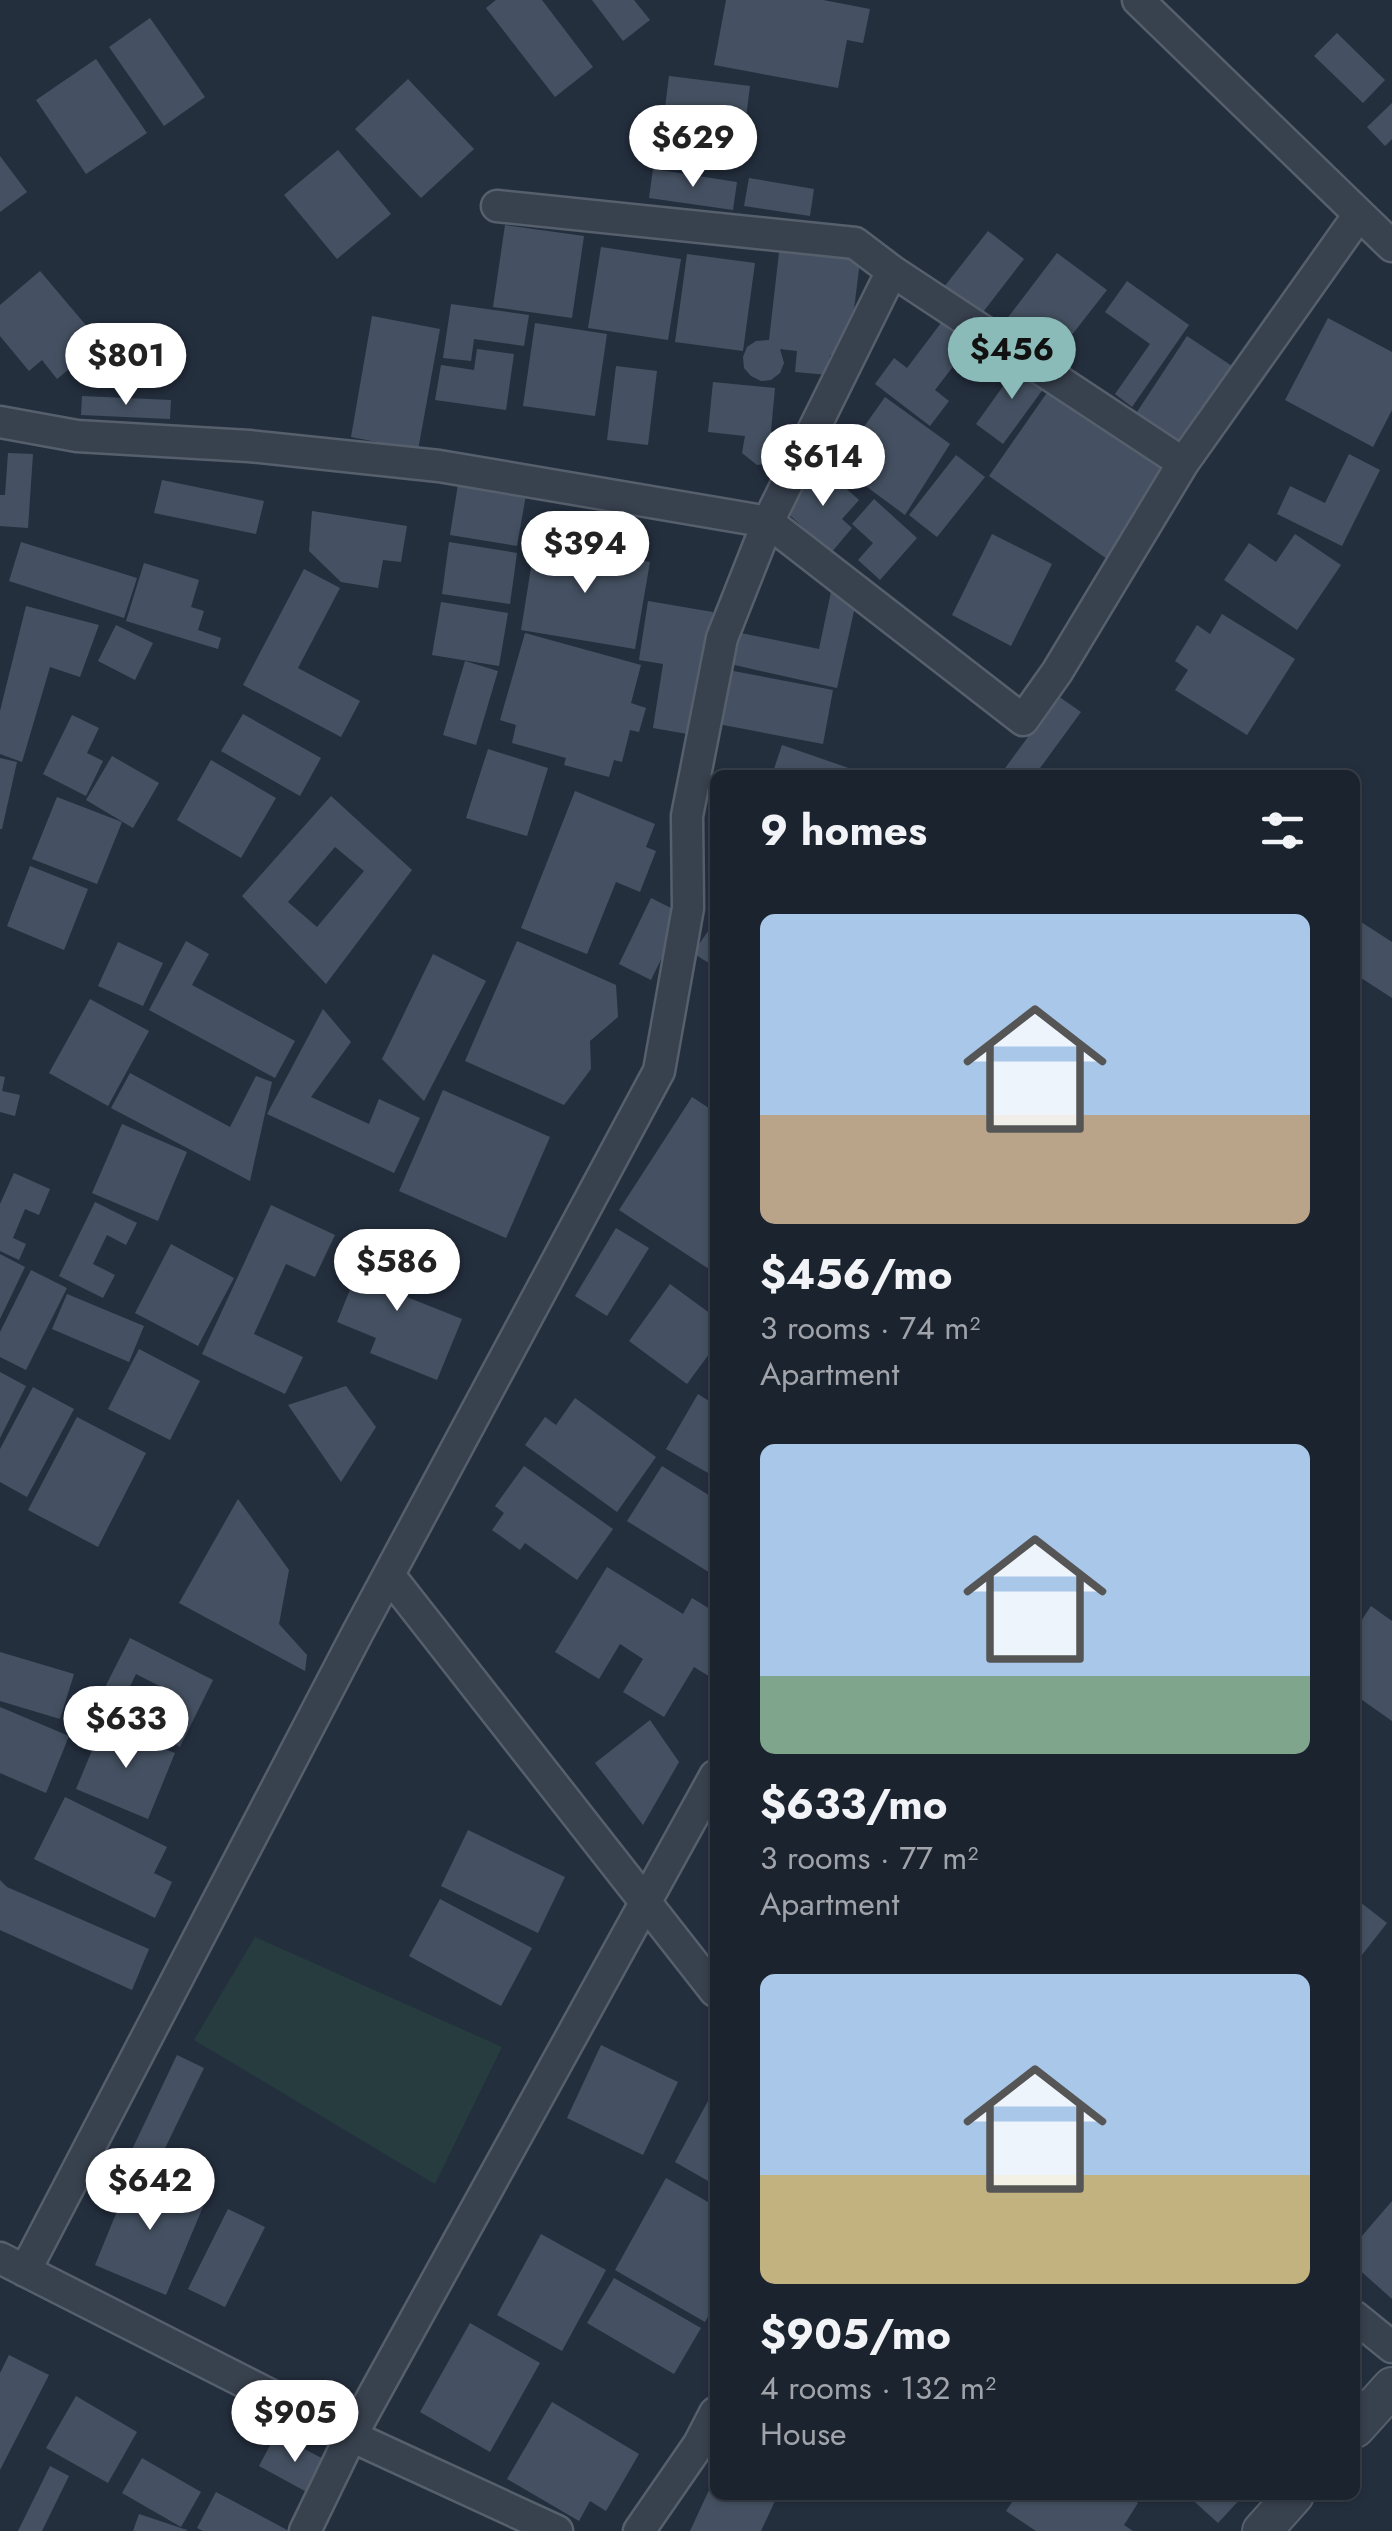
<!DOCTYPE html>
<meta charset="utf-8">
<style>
:root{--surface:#1b232e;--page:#282f3a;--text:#f1f3f6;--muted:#a0a4aa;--line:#39404a;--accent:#8bbbb9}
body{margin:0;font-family:Jost,sans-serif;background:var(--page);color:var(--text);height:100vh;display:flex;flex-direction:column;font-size:38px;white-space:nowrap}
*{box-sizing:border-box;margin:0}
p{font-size:32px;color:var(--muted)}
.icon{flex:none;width:55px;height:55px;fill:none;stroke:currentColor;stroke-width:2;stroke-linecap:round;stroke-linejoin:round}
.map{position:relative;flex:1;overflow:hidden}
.side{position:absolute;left:710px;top:770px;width:650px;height:1730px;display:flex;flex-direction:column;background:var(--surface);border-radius:15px;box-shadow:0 2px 8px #0004,0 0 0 2px var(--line)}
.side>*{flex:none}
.price{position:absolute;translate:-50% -85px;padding:0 22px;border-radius:35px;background:#fff;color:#222;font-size:32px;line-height:65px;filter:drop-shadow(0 2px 5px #0008)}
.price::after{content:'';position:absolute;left:50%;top:60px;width:30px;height:22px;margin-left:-15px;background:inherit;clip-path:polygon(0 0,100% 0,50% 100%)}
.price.selected{background:var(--accent);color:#111}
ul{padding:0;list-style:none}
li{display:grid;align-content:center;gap:20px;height:530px;padding:0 50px}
li span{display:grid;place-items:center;height:310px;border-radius:15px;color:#555}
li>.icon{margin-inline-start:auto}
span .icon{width:180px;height:180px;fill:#fffc;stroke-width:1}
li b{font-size:42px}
h2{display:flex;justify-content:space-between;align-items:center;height:120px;padding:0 50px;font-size:42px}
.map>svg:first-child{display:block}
</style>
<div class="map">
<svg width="1392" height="2531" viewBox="0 0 1392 2531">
<rect width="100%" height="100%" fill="#242f3e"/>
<path fill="#263c3f" d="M255,1937L502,2047L435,2184L194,2040Z"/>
<path fill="#455162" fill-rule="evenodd" d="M496,0H542L593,67L555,97L486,8Z
M592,0H634L650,20L623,41Z
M726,0H823L870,9L863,43L847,40L838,88L714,65Z
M150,18L205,97L164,126L109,47Z
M1337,33L1385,80L1363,103L1314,56Z
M96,59L147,133L86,174L36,100Z
M669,76L750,86L740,165L659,155Z
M408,79L474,149L421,198L355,129Z
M1392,103V139L1385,146L1367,127Z
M338,150L391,214L337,259L284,195Z
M0,156L27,192L0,212Z
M653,169L737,182L733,210L649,198Z
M749,178L814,189L810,216L744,206Z
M505,225L584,236L572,318L493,307Z
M988,231L1024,259L980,316L944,287Z
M780,244L861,253L848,357L830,355L828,375L795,372L797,351L780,349L784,363L780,373L771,380L761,381L751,376L744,368L743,357L747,347L756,341L769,340Z
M601,247L681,259L668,340L588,328Z
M1057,253L1107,290L1071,336L1056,324L1033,354L1000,328Z
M687,254L755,263L743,351L675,342Z
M40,271L101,343L57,379L42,360L29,371L0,336V305Z
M1127,281L1189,325L1132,407L1115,394L1150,344L1105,312Z
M451,304L529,315L524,346L474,339L471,361L443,358Z
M950,311L987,339L973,358L965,351L935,390L949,401L930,426L875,384L894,358L907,368Z
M372,316L440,329L418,450L351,437Z
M1328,318L1392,352V410L1373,447L1285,400Z
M535,323L607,334L595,416L523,406Z
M1187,336L1235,368L1180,450L1133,418Z
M477,349L514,354L506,410L435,400L441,365L474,370Z
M1021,361L1049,381L1003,444L976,424Z
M616,366L657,371L648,445L607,440Z
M1055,381L1173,465L1107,559L989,476Z
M713,382L775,388L771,431L778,440L775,459L767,464L757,465L742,453L745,436L708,432Z
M82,396L171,400L170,419L81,415Z
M885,397L950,444L905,515L837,465Z
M8,453L33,454L28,528L0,526V495H5Z
M1349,454L1380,470L1342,546L1277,514L1290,486L1325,503Z
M956,455L985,477L937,537L909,515Z
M821,466L859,500L842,519L852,528L831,553L783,509Z
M459,478L527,489L517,546L450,535Z
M162,480L264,501L256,534L154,513Z
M874,499L917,538L880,580L858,560L873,543L852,524Z
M312,511L407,526L401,562L383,560L378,588L341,582L309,551Z
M992,534L1052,564L1011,646L952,615Z
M1295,534L1341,565L1297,630L1224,580L1249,543L1276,562Z
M21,542L137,578L124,618L9,581Z
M449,542L517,553L510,604L442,594Z
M535,543L650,562L635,649L521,630Z
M144,563L199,580L191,607L204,611L198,630L221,638L218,649L126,621Z
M304,569L340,588L298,668L360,701L341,737L243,685Z
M832,587L858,593L837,688L730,664L736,632L819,649Z
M648,601L713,612L693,735L653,728L663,664L639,660Z
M441,602L508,613L499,666L432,655Z
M26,606L99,625L80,677L50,667L22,762L0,754V711Z
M1222,614L1295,659L1247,735L1175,690L1188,670L1175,661L1197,625L1210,634Z
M116,625L153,643L135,680L98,661Z
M525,633L641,665L631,703L646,708L639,732L630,730L622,762L614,760L609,777L564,765L566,758L512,743L516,725L500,720Z
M465,661L498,671L476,745L443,735Z
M728,670L833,690L823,744L718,724Z
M1058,696L1081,712L1035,775H1000Z
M243,714L321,758L300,796L221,751Z
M72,715L99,728L87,753L103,761L86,796L43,774Z
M782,745L866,774V775H772Z
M488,749L548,768L527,836L466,818Z
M112,756L159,783L133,828L86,800Z
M0,758L17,762L2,829H0Z
M211,760L276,798L241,858L177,820Z
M575,791L655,824L646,847L656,851L640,892L616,882L587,954L521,928Z
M331,796L412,870L326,984L242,896ZM335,847L364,871L317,927L288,902Z
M57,797L122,822L97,884L32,859Z
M30,866L88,889L64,950L7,926Z
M651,898L683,914L651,980L619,964Z
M1355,918L1392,942V998L1355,974Z
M715,921V967L693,953Z
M186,941L209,954L192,985L295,1041L275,1078L149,1010Z
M517,941L616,985L618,1017L590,1041L591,1069L564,1105L465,1061Z
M118,942L163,963L143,1006L98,986Z
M433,954L486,981L424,1101L382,1059Z
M90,999L149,1031L108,1106L49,1073Z
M323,1009L351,1042L311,1097L369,1124L379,1099L420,1118L394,1173L267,1114Z
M130,1073L230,1127L256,1076L272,1082L250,1181L111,1108Z
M0,1076L5,1077L2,1091L20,1095L15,1116L0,1112Z
M443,1090L550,1137L506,1238L399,1191Z
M692,1097L715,1112V1273L619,1210Z
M122,1124L187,1152L158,1221L92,1193Z
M14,1173L50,1189L39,1215L25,1209L13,1238L26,1244L19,1260L0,1251V1204Z
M95,1202L137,1223L126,1245L107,1235L93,1264L115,1275L103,1298L59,1276Z
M271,1205L335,1235L315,1277L286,1264L254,1334L303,1357L285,1394L202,1354Z
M616,1228L649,1248L607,1316L575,1296Z
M371,1237L413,1255L397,1293L462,1319L437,1380L370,1353L376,1338L337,1322Z
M171,1244L234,1278L198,1346L135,1313Z
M0,1254L25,1267L0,1319Z
M31,1270L67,1288L26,1370L0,1357V1332Z
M670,1284L715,1317V1346L687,1384L629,1341Z
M67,1294L144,1326L129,1362L52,1329Z
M139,1349L200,1381L170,1440L108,1409Z
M0,1372L26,1386L0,1438Z
M346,1386L376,1427L341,1482L288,1405Z
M33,1387L74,1409L27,1497L0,1482V1449Z
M698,1394L715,1405V1477L666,1449Z
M575,1398L656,1457L617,1512L525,1445L545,1417L556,1425Z
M77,1417L146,1453L98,1547L28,1510Z
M524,1466L613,1529L577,1580L525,1543L520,1550L492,1530L504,1513L495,1506Z
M662,1466L715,1499V1576L627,1521Z
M238,1499L289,1570L279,1624L307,1655L305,1671L179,1603Z
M607,1567L683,1614L692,1598L715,1612V1680L694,1667L664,1717L623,1692L643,1659L620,1644L599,1679L555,1652Z
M1371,1606L1392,1621V1721L1355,1695V1630Z
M130,1638L213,1680L180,1747L160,1737L181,1697L136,1674L113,1721L93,1711Z
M0,1652L74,1674L60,1719L0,1701Z
M0,1707L69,1736L46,1793L0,1773Z
M650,1720L679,1762L643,1825L595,1763Z
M103,1724L175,1753L148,1819L76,1789Z
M65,1797L167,1847L154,1873L172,1882L155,1918L34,1859Z
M468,1830L565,1877L538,1933L441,1886Z
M0,1880L7,1887L149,1949L132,1990L0,1930Z
M1355,1898L1387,1923L1355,1964Z
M440,1899L532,1948L501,2006L409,1956Z
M601,2045L678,2082L643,2155L567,2118Z
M177,2055L204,2068L153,2173L127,2160Z
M715,2088V2185L675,2162Z
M133,2172L205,2202L166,2295L95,2265Z
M666,2178L715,2206V2304L705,2322L615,2270Z
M1392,2201V2299L1355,2266V2244Z
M228,2209L265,2227L225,2307L188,2289Z
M541,2234L606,2270L562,2351L497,2315Z
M614,2278L701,2328L674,2374L587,2323Z
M470,2323L540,2363L490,2452L420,2412Z
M9,2355L49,2375L0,2470V2373Z
M76,2396L137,2432L108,2483L46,2448Z
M552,2402L639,2454L606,2511L590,2501L579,2521L507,2479Z
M276,2434L331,2463L314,2496L259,2466Z
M142,2458L201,2492L181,2527L122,2493Z
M50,2466L69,2476L42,2531H18Z
M715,2477V2495H768L776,2499L761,2531H690Z
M216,2492L289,2531H203L197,2528Z
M1017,2495H1127L1138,2503L1124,2525L1133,2531H1036L1006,2511Z
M1187,2495H1244L1218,2523Z
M139,2514L187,2530V2531H133Z"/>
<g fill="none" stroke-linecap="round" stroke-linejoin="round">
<defs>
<path id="minor" d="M1138,0L1392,246
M497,206L855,243L892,271L1183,463
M0,422L77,436L249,446L439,466L768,522L1023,720L1057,672L1183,463L1358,216
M389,1575L715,1991
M0,2258L351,2436L557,2531
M25,2271L358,1632L659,1071L688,908L687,816L722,638L768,522L892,271
M1355,2317L1392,2347
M305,2531L351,2436L715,1776
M639,2531L699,2444L715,2413"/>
<path id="tertiary" d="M1355,2428L1392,2387
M1262,2531L1294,2495"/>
</defs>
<use href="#minor" stroke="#565f6c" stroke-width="35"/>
<use href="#tertiary" stroke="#565f6c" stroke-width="42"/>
<use href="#minor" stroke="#38414e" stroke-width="30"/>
<use href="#tertiary" stroke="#38414e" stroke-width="38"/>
</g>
</svg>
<b class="price" style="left:693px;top:190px">$629</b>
<b class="price selected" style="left:1012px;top:402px">$456</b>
<b class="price" style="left:126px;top:408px">$801</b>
<b class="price" style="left:823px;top:509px">$614</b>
<b class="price" style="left:585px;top:596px">$394</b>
<b class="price" style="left:397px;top:1314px">$586</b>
<b class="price" style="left:126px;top:1771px">$633</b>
<b class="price" style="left:150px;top:2233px">$642</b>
<b class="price" style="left:295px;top:2465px">$905</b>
<section class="side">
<h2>9 homes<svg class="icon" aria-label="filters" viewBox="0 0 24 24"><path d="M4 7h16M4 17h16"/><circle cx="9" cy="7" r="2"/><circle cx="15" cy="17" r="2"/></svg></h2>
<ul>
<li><span style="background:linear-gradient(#a9c7e8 65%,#b9a48a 0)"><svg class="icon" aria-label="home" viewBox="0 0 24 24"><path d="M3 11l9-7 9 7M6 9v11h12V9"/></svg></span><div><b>$456/mo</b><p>3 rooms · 74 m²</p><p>Apartment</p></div></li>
<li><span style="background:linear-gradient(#a9c7e8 75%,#7fa58c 0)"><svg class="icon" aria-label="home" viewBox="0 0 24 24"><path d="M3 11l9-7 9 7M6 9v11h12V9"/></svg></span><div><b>$633/mo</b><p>3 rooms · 77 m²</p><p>Apartment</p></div></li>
<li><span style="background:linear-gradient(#a9c7e8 65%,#c2b280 0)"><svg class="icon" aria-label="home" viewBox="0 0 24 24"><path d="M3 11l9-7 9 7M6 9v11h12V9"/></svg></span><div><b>$905/mo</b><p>4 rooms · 132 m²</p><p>House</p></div></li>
</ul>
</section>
</div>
